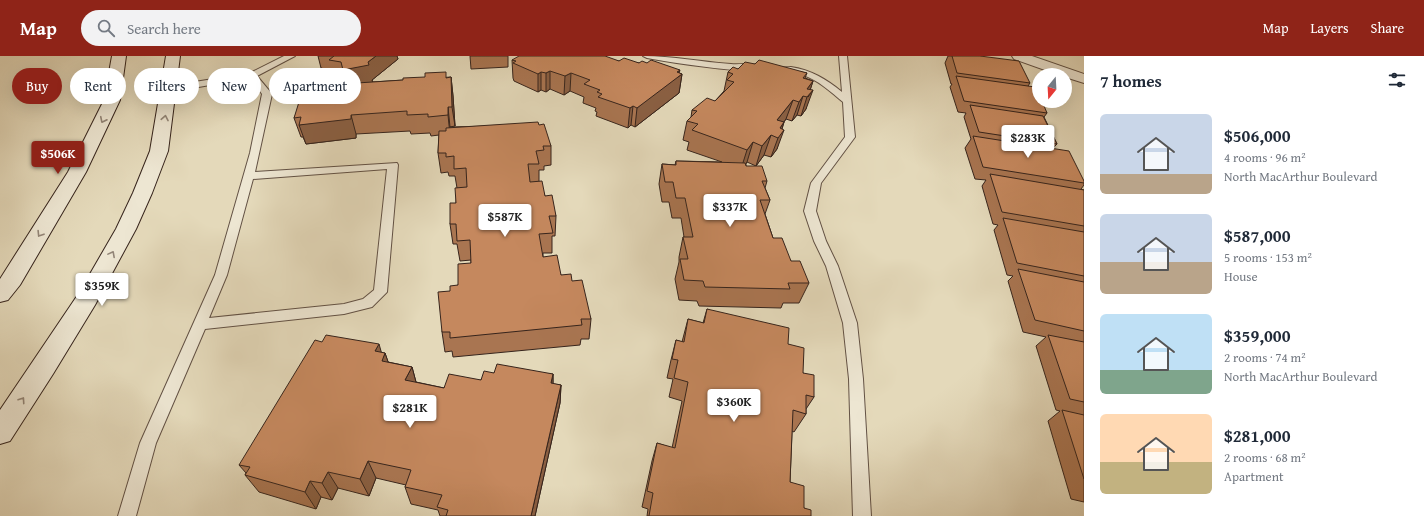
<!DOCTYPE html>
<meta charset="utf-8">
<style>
:root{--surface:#fff;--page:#f2f2f3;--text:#1f2937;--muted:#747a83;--accent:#8f2418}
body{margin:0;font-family:"Gentium Book Plus",serif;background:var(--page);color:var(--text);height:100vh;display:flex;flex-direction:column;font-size:15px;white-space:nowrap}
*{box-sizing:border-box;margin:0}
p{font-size:13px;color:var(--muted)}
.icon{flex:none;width:22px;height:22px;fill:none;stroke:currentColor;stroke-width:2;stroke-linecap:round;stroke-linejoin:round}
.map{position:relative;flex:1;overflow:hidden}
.side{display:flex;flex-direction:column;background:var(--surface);width:340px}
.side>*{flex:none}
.hud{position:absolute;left:12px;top:12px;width:380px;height:36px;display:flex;gap:8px}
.needle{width:26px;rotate:198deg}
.tools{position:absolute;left:1032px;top:12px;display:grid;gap:8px}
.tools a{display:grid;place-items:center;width:40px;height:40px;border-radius:50%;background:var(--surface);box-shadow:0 4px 16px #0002;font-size:20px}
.price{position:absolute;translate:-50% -34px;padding:0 9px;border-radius:4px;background:#fff;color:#222;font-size:13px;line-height:26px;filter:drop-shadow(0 1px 2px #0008)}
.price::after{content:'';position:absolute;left:50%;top:24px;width:12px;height:9px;margin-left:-6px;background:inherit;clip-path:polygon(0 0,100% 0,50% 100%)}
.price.on{background:var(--accent);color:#fff}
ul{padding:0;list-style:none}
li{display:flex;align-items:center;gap:12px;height:100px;padding:0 16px}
li span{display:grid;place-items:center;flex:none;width:112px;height:80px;border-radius:6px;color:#555}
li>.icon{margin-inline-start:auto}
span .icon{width:48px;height:48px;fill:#fffc;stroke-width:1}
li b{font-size:17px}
h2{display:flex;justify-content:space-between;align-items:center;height:48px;padding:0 16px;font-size:17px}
.pill{padding:0 14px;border-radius:18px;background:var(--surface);box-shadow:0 4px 16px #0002;font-size:14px;line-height:36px}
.pill.on{background:var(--accent);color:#fff}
header{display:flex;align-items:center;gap:24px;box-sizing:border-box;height:56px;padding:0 20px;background:var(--accent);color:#fff}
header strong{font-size:19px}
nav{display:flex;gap:22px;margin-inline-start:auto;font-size:14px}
.search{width:280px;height:36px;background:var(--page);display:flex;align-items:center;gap:10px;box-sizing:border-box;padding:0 14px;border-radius:22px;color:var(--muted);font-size:15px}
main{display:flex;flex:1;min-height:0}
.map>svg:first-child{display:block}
</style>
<header>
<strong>Map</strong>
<div class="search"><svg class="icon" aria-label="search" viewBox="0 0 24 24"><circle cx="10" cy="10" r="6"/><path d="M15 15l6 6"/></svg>Search here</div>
<nav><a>Map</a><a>Layers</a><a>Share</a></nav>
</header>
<main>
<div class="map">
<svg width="1084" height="460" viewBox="0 0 1084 460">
<rect width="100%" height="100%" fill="#e4d9ba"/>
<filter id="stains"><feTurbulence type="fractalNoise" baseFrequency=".005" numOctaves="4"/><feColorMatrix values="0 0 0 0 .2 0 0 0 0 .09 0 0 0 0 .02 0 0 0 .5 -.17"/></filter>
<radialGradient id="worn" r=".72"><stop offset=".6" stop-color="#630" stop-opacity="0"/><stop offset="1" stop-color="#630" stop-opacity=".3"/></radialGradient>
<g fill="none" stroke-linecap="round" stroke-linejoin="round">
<defs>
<path id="service" d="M284,0H295L257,20L272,38L255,116L397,107L398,109L387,236L372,251L344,258L205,273L156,387L136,460H118L140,387L215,219L250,97L262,38L250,22L170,36L166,33L170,30L250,17ZM387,113L374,234L363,243L344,248L209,262L227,219L253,123Z
M643,0C673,0 701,6 731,8C739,9 755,6 761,12C753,20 663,5 647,2Z
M839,0H847L855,81L821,127L816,155L826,185L838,210L857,267L863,323L871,460H853L849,323L843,267L826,210L814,185L804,155L811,127L845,81L843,46C831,36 818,24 803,19C796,16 785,19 779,13C782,10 786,11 791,11C811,14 826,23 842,36Z"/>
<path id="minor" d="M1012,0H1032L1084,18V27L1065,21V19H1059L1014,3Z"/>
<path id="secondary" d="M112,0H126L120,44L86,116L20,229L8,244L0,246V223L68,116L104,44Z
M166,0H180L168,95L152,137L136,173L95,249L53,318L10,385L0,388V354L79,237L116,173L133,137L150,95Z"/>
</defs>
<use href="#service" stroke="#625144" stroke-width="2"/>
<use href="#minor" stroke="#625144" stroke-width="2"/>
<use href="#secondary" stroke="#36241c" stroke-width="2"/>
<use href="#service" fill="#ede6d2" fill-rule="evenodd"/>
<use href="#minor" fill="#ede6d2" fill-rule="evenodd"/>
<use href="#secondary" fill="#ede6d2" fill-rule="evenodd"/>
</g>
<path fill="#a97551" stroke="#36241c" d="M318,0H397L398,3L372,24L373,26L451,21L453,40L455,70L450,71L539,69L551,90V109L544,110V114H539V125L545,140L556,160L555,180H552V197H543V201L561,219L572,225L591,263L589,283H581L580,289L453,301L452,295L445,296L442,276L450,235L458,229L471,207V204L460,205L457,188H453L450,168L456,147L457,132L455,120H449L448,116L441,117L438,97L439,79L431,80L430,77L411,78L410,75L356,78V82L306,88L303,81H301L294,62L311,30L336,25L345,24L334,22L332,15L321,12Z
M470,0H508V11L471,13Z
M948,0H980L1030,27L1028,30L1047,57L1044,61L1057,88L1053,92L1084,125V129L1081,133L1084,134V446L1071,443L1048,365L1060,355L1056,354L1036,290L1046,281L1023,276L1008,225L1013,220L1007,219L994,174L998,169L993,168L982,130L986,124L975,123L965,92L971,83L964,61L966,57L958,56L950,31L952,28H951L945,7Z
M512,4L619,5L639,7L682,18L679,37L635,71L631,69L628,72L596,60L597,56L595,55L596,52L583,47L584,41L570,35L564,39L550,33L546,36L541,34L538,36L514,25L513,22Z
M755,8L807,17L805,22L813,25L810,34L806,53L801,60L797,59L792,65L786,63L784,66L782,73L777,93L771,101L764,99L756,110L747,106L746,108V110L767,125L765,132L770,144L765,158L773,182L791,205L809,227L799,247H783L781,252L699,250L697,245L679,244L675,223L679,206V201L683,181H684L681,162H672L669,146H662L659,128L662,108L675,109L676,105L722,106L687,94L689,86L683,84L687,65L691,61L692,54L715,45L724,35L728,16L738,13Z
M707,253L788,288L803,317L814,341L806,353V358L794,376L792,375L790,426L804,452L811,460H647L648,453L642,451L652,405L657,387L672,392L682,345L669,341L673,323L667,322L671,304L676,284L682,286L688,263L703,267Z
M382,297H385L388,306L412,311L416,326L444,332L481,324L494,317L553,318V328L561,329L560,347L535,460H440L438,454L411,448L405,431L406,429L376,422L369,440L338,432L332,444L321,441L316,453L259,436L245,419L246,417L239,409Z"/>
<path fill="#8a5f42" stroke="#36241c" d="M376,0H397L398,3L372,24L373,28L348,32L343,14L368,6Z
M680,14L678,21L682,18L679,37L635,71L637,52Z
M550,15V33L546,36V17Z
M541,16V34L538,36V18Z
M571,17L570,35L564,39L565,20Z
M451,21L453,40L455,70L452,51Z
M813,25L808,41L813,34L806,53L801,60L807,41V33Z
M803,40L797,59L792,65L799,46Z
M793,44L786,63L773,80L777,64Z
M633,50L631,69L628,72L630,52Z
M448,51L450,71V79L448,59Z
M351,59L356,78V82L306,88L299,69Z
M784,66L780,79L784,74L777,93L771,101L778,82L780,72Z
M771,79L764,99L756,110L762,90Z
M753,86L747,106L741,113L747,94Z
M379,288L383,302L385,297L392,317L375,295Z
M412,311L417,330L405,324Z
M553,318V337L551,327Z
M561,329L560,347L535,460H531Z
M368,405L376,422L369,440L360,423Z
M328,416L338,432L332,444L322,427Z
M310,425L321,441L316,453L305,436Z"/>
<path fill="#c5885e" stroke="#36241c" d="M334,0H376L368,6L369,9L343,14L341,6L329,4Z
M519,0H605L619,5L624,2L639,7L642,5L647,7L651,4L680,14L677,16L682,18L637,52L633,50L630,52L598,41L602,38L597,36L600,34L584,28L590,24L571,17L565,20L550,15L546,17L541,16L538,18L513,7L516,5L512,4Z
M952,0H980L1019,5L1030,27L957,17Z
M759,4L807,17L803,22L813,25L807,33L813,34L807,41L803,40L799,46L793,44L777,64L784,66L780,72L784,74L778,82L771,79L762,90L753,86L747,94L692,74L698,68L687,65L697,55L692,54L707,42L715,45L734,26L727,24L733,18L728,16L733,11L738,13L745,6L755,8Z
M446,16V22L451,21L452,51H448V59L428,61V58L407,59V55L351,59V63L299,69L301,61L294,62L304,30H311L312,24L336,23L335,25L357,23V27L403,24V22L425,21V17Z
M956,20L1035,31L1039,40V45H1042L1047,57L964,45Z
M970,49L1043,60L1057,88L979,76Z
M538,66L539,69L544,68L551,90H543L544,94L536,95L539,108H528L530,126L542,125L545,140L552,139L556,160H549L553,177L539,178L543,201L557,199L561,219L571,218L572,225L582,224L591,263H581L582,269L450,282V276H442L438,236L450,235V230L458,229V208L471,207L470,184L457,185L456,168H450V147H456L455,132L467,131L466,112L454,113V100L446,101V97H438L439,75H446V72Z
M973,80L1069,95L1084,125V127L983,111Z
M676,105L745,107L746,110H762L767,125H762L770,144H760L773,182H782L791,205H800L809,227H788L790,233L705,231L703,225L684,224L680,203H688L683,181H693L685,142H676L673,126H665L662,108L676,109Z
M990,118L1084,134V170L1002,156Z
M1003,162L1084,176V220L1017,207Z
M1018,213L1084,226V275L1035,264Z
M707,253L789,272L788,288L804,292L803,317L814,319V341L806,339V358L793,354L790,426L804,430V452L811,454V460H649L653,437L647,435L657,387L675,392L688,326L674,322L678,304L672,303L676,284L684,286L688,263L704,267Z
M326,279L379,288L375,295L385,297L382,305L412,311L405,324L444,332L449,318L481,324L484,315L494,317L497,308L553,318L551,327L561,329L531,460H446L448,454L437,451L442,439L405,431L411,414L368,405L360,423L328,416L322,427L310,425L305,436L245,419L250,411L239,409L315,284L322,286Z
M1048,279L1084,286V346L1070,343Z
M1062,354L1084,359V423Z"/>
<defs><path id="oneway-chevron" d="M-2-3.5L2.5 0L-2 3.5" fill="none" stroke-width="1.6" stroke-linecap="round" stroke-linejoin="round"/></defs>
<g stroke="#928577">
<use href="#oneway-chevron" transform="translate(165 62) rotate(-79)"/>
<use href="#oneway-chevron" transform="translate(103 64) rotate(116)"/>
<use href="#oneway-chevron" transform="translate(40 178) rotate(122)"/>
<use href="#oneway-chevron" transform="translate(112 198) rotate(-62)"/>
<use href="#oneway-chevron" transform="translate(22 344) rotate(-56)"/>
</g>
<rect width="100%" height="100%" filter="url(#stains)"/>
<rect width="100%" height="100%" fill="url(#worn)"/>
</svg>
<div class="tools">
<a><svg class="needle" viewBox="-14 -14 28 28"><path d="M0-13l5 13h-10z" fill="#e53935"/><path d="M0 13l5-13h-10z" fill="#747a83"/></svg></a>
</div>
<b class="price" style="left:1028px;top:103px">$283K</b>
<b class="price on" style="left:58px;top:119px">$506K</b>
<b class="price" style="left:730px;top:172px">$337K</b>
<b class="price" style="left:505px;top:182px">$587K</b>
<b class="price" style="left:102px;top:251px">$359K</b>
<b class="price" style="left:734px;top:367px">$360K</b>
<b class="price" style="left:410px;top:373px">$281K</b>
<div class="hud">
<a class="pill on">Buy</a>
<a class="pill">Rent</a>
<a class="pill">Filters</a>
<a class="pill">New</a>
<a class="pill">Apartment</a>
</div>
</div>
<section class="side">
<h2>7 homes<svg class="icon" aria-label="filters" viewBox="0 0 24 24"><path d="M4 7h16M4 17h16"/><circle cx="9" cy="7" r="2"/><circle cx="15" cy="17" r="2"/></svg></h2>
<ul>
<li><span style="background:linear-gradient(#c9d6e8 75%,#b9a48a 0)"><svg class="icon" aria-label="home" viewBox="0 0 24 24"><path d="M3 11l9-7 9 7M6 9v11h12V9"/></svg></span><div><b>$506,000</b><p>4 rooms · 96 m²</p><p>North MacArthur Boulevard</p></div></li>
<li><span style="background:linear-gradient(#c9d6e8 60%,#b9a48a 0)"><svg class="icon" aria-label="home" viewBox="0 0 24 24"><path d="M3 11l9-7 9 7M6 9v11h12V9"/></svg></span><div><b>$587,000</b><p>5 rooms · 153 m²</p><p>House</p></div></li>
<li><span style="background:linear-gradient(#bfe0f5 70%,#7fa58c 0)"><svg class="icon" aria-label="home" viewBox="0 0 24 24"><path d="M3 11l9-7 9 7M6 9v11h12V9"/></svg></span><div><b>$359,000</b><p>2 rooms · 74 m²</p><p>North MacArthur Boulevard</p></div></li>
<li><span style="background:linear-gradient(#ffd9b3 60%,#c2b280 0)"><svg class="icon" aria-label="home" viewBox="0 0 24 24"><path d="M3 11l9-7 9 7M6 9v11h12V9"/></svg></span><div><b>$281,000</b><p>2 rooms · 68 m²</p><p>Apartment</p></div></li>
</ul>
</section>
</main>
